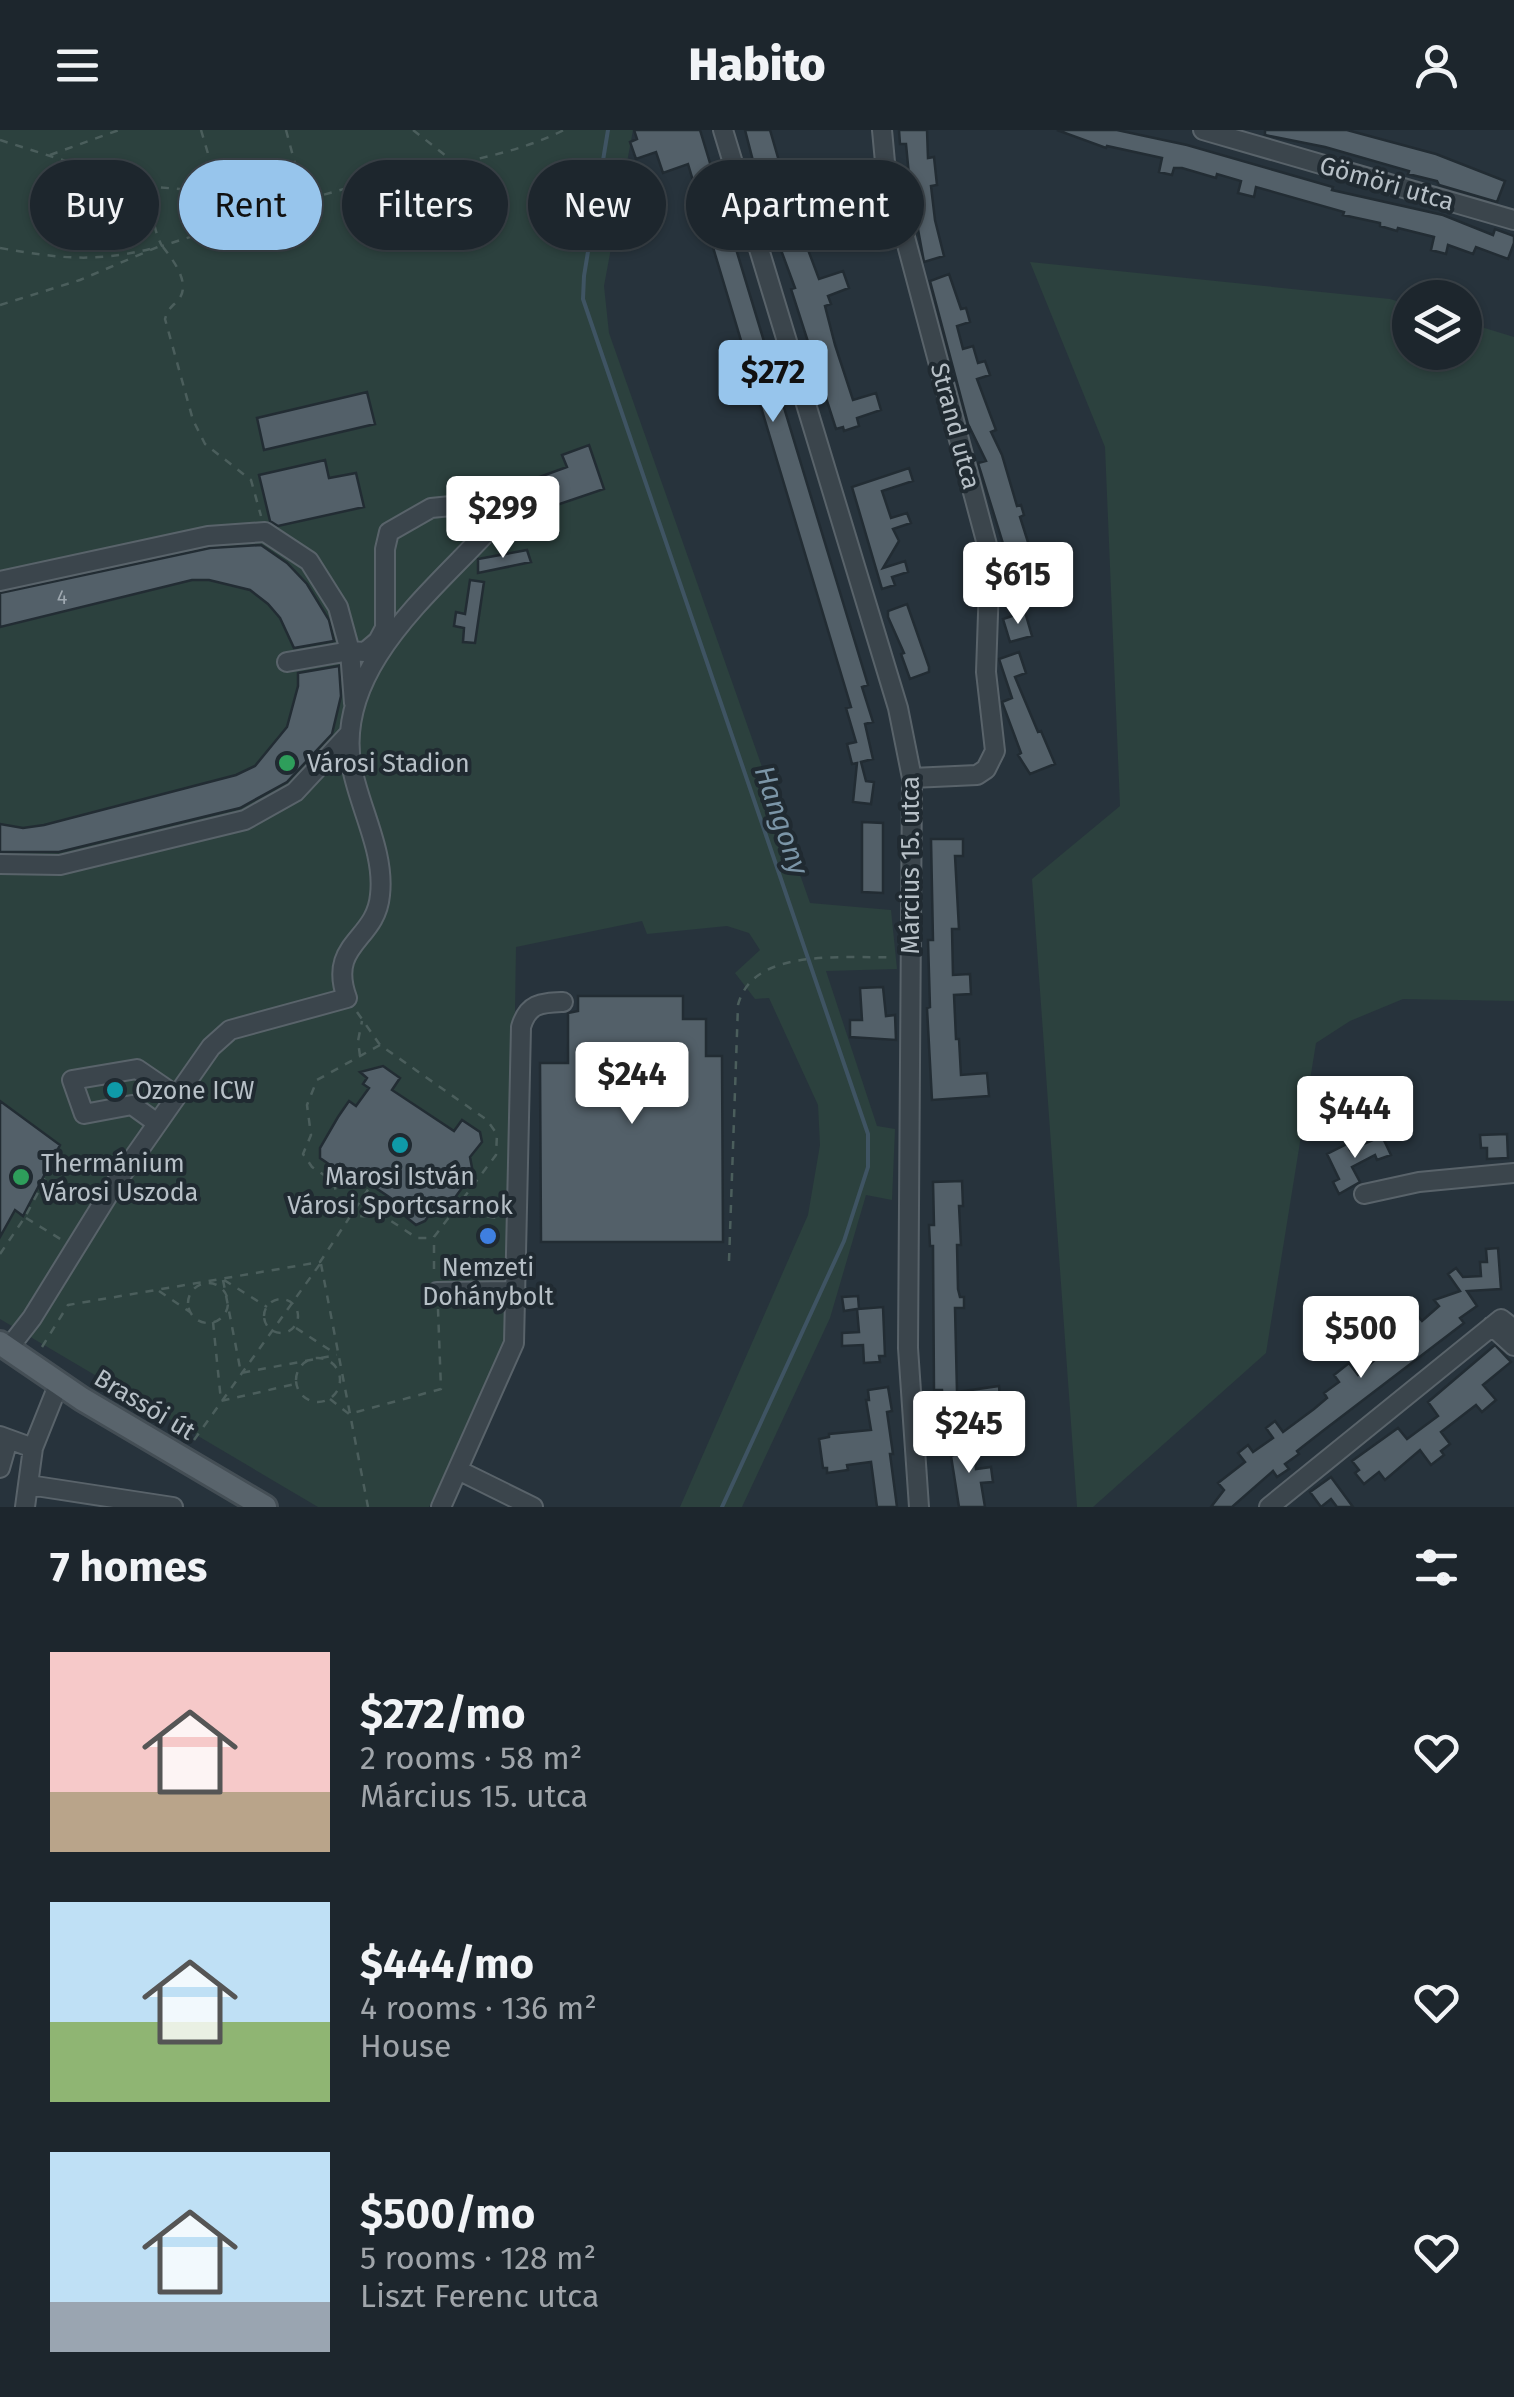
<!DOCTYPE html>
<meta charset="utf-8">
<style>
:root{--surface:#1d262d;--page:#2a3239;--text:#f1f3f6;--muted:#a0a5aa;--line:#3b4349;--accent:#97c5ec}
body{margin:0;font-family:"Fira Sans",sans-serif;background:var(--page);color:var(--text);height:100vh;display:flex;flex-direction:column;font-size:38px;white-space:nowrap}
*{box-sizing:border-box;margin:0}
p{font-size:32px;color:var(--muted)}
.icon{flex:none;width:55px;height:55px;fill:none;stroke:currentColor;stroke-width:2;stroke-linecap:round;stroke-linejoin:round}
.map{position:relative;height:1377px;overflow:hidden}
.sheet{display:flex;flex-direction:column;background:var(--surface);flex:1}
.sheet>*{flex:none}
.top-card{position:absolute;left:30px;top:30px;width:1000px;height:90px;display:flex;gap:20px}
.controls{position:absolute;left:1392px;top:150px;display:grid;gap:20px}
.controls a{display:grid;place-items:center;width:90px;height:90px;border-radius:50%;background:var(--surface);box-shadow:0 2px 8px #0004,0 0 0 2px var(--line);font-size:50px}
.price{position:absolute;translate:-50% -85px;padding:0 22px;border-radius:10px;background:#fff;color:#222;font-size:32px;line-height:65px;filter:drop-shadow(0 2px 5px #0008)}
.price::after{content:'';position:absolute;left:50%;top:60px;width:30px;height:22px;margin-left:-15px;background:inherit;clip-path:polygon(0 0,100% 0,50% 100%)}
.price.on{background:var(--accent);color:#111}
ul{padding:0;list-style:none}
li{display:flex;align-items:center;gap:30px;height:250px;padding:0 50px}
li span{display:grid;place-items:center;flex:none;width:280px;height:200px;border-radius:0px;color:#555}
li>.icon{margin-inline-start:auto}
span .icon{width:120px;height:120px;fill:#fffc;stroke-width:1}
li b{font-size:42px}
h2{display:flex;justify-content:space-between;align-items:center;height:120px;padding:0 50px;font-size:42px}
.pill{padding:0 35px;border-radius:45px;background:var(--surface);box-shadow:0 2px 8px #0004,0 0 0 2px var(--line);font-size:35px;line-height:90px}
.pill.on{background:var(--accent);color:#111}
header{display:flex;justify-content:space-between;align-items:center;height:130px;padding:0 50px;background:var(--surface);font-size:45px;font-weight:800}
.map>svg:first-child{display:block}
</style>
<header><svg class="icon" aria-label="menu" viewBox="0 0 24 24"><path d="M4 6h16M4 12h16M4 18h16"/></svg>Habito<svg class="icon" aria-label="person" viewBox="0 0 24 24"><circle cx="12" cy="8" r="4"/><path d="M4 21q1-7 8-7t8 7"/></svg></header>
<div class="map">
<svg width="1514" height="1377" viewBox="0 0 1514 1377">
<rect width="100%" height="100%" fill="#27333c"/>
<path fill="#2c413e" d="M0,0H633L604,156L609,203L810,773L891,780L897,839L826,841L877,996L895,999L892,1070L866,1065L830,1188L742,1377H680L808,1085L820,1015L818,975L769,868L755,869L735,843L760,820L749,803L727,796L647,804L642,791L516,817L510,1200L504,1222L429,1377H318L0,1189Z
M1030,132L1390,169L1410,175V222H1465V192L1514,207V871L1403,869L1350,891L1316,913L1266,1223L1093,1377H1077L1032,749L1120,676L1105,317Z"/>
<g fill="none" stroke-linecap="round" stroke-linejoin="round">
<path stroke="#3f5463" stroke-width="4" d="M608,0L584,146L583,169L868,1004V1037L844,1111L722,1377"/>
</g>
<path fill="#536069" stroke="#222c33" stroke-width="2.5" d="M634,0H700L868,555L862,557L873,592L865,594L873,629L861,632L866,651L874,652L871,674L853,672L857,633L852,634L847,614L856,612L846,578L851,577L688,34L663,43L656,22L636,29L630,12L637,9Z
M745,0H770L779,31L783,30L787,45L794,42L801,68L813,64L818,80L806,84L807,90L798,93L819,149L843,141L849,158L828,166L831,174L825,176L835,215L853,270L876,263L881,280L857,288L859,296L844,301L843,297L836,299L791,159L795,158L781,120L786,118L779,97L776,99L762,48L758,50Z
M899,0H927L928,28L934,27L937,55L931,56L935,90L944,126L924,132L910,56L906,14H900Z
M1057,0H1117L1187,15L1333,57L1332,60L1443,85L1493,105L1495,99L1514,106V113L1508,129L1476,117L1473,124L1448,115L1446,124L1431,120L1434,107L1398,98L1397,101L1380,96V93L1343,85L1344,82L1256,57L1254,67L1238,63L1241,51L1217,44L1216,48L1182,38H1174L1172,45L1159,42L1162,28L1107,16L1106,18Z
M1265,0H1347L1436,24L1505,51L1497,72L1439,55L1437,51L1408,44L1409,41L1325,17L1265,5Z
M949,144L961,179L966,178L970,192L957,196L963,219L973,216L978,233L985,231L990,245L977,249L996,300L991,302L1002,325L1017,376L1021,375L1024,385L1020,387L1033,428L1026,430L1038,467L1013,476L1006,452L1014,449L978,333L986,331L968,294L930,151Z
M367,262L375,294L264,320L257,288Z
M589,315L604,359L533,383L523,353L567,337L562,325Z
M325,330L329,348L356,343L364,377L278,396L270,391L259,345Z
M909,338L913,351L882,361L891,388L907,383L911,393L893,399L899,411L883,438L905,431L908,442L892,447L895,455L882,459L852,357Z
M261,415L287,433L307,454L329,490L334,511L294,518L280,488L268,474L250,460L209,450H192L0,497V463L210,418Z
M527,420L531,432L478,443V429Z
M470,450L484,452L475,513L463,512L464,498L454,496L456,482L465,484Z
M907,474L929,537V542L910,549L901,524L904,523L888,487V481Z
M1025,482L1032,506L1010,512L1003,489Z
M1019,522L1026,543L1015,547L1038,602L1041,601L1055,634L1030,644L1018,625L1021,623L1002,572L1012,568L999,529Z
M339,536L341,566L332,604L287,652L240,678L59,722H0V694L23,698L44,695L236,645L255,636L287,597L298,556V543Z
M862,692L883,693V763L862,762Z
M931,709H963V726H955L959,799H952L953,845L970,844L971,864L954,865L956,909H959L961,945L987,943L989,966L932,970L927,878L930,877L928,810H933Z
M883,857L886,886L895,885L896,910L850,907V890H862L860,858Z
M578,866H683V889H706V926H722L723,1112H541L540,933H568V883L578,881Z
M383,936L400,948L392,960L454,1001L462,990L480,1002L482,1012L470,1027L473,1043L451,1073L435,1077L425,1091L416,1095L400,1082L404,1077L340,1034L336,1039L320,1028V1018L338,987L349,971L356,976L369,958L363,954L367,948L360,942Z
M0,971L60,1015L23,1086L15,1080L0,1107Z
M1507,1004L1508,1028L1487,1029V1018H1481L1480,1005Z
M1382,1006L1391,1025L1377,1030L1375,1025L1352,1037L1360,1052L1339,1064L1333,1052L1339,1049L1327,1024L1347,1014L1350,1020Z
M962,1051L963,1076H959L961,1115H957L958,1159L960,1167H964V1178H955L957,1262L999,1256L1000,1268L966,1273L968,1287L945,1290L942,1260H934L933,1116H930L929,1095H934L933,1052Z
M1498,1118L1501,1159L1467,1161L1477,1176L1460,1188L1464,1193L1324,1300L1297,1321L1299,1324L1285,1334L1289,1339L1277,1347L1273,1341L1232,1377H1211L1224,1360L1218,1353L1245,1332L1238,1323L1248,1315L1253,1322L1273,1308L1266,1298L1275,1291L1283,1302L1314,1279L1327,1268L1324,1263L1339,1252L1334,1245L1349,1233L1358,1245L1388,1218L1378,1205L1411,1178L1422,1191L1439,1176L1434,1170L1460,1161L1448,1144L1456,1138L1463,1147L1481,1146L1480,1132H1487L1486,1119Z
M858,1166L859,1179L883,1177L885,1226H879L880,1232L864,1233L863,1215L842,1216V1203L859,1202L857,1179L844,1181L842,1167Z
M1495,1215L1511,1232L1483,1255L1496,1270L1482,1282L1476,1275L1441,1302L1450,1314L1441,1321L1444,1325L1431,1335L1420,1320L1385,1350L1379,1342L1364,1354L1355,1343L1359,1340L1352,1331L1398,1298L1407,1309L1438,1286L1428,1272Z
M888,1257L892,1281L887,1282L893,1324H890L897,1377H877L871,1332L847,1335L848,1340L827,1343V1338H823L819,1309L829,1307V1304L871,1300L866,1270H869L868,1260Z
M973,1309L976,1339L991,1337L993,1352L981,1353L985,1377H959L951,1326L954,1325L953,1318L961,1317L960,1310Z
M1331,1347L1353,1377H1337L1331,1369L1321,1377L1310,1362Z"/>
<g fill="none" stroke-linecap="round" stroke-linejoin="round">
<defs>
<path id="minor" d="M723,0L898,578L912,648L908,1218L919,1377
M882,0L885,32L990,426L986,542L995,621L986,639L977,645L912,648
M1203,0L1514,90
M0,451L208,406L265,402L309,431L338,477L350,521L354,573
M0,734L60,735L245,690L295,662L349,604
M157,993L132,975L84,984L72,950L137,939L175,965
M1364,1064L1419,1052L1514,1043
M437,1162L516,1161
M1492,1196L1514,1216
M8,1219L32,1188L113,1057L211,917L230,900L347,868C327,813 376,811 380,765C385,723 360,679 352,638C333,543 426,467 483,406C485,391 483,383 471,374L431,378L389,402L385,419V498L378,511L365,522L350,521L287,532
M0,1306L33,1318
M0,1338L8,1310
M458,1340L533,1377
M29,1355L173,1377
M25,1377L33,1318L59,1253
M441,1377L514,1213L521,897C528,873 541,873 563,872
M1269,1377L1501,1189L1514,1199"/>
<path id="major" d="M0,1213L82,1269L265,1377"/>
</defs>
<use href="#minor" stroke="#59636a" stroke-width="22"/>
<use href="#major" stroke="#444e55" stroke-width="28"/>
<path stroke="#4b5e5c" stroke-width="2.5" stroke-dasharray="8 8" stroke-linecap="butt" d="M201,0L209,27
M286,0L305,71
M413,0L455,33
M0,10L144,56C154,76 151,96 162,116C231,94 300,70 370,52C434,35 504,30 564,0
M50,25L119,0
M145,56L190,60
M163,117C173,130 191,153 179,169C172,177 168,178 165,189L193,290L205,314L251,350L261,386
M0,118C58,128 92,133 150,119
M0,175L80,150L160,116
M357,882L380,915L487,990L497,1004L496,1025L434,1107V1146
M380,915L317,950L307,975L311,1005L303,1024L312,1037L333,1051L340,1075L351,1085L388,1089L417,1108H432
M360,926L358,911L362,891
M456,1081L502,1089
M26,1088L62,1110
M486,1112H500
M0,1124L25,1087L60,1021
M729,1131L738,875C753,816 846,829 893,827
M321,1134L368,1377
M223,1150L241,1243L337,1225
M224,1150L267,1177
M188 1173a20 20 0 1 1 40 0a20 20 0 1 1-40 0Z
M159,1161L190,1182
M264 1186a17 17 0 1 1 34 0a17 17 0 1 1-34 0Z
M213,1192L221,1271L295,1254
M296,1198L336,1224
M42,1217L68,1175L320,1132L371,1055
M296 1250a22 22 0 1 1 44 0a22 22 0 1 1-44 0Z
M330,1269L349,1284L441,1259L438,1179
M194,1310L320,1134"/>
<use href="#minor" stroke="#3b454c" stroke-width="18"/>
<use href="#major" stroke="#59646c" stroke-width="22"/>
</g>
<g fill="#2e9e5b" stroke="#202a31" stroke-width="4">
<circle cx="287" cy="633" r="10"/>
<circle cx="21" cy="1047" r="10"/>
</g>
<g fill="#0f9aa8" stroke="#202a31" stroke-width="4">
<circle cx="115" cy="960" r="10"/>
<circle cx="400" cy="1015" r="10"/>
</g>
<circle fill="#3f7fe0" stroke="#202a31" stroke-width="4" cx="488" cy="1106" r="10"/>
<g text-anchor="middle" stroke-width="8" stroke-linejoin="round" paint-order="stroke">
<g font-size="20" fill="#9ea8b0">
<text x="62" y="474">4</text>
</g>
<g font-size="25" fill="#b7c0c7" stroke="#202a31">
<text transform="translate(1387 53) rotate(16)" y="9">Gömöri utca</text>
<text transform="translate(956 296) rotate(75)" y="9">Strand utca</text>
<text transform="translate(910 735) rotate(-90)" y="9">Március 15. utca</text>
<text transform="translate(145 1274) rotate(31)" y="9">Brassói út</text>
</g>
<g font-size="25" fill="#b7c0c7" stroke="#202a31" text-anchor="start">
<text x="307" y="642">Városi Stadion</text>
<text x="135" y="969">Ozone ICW</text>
<text x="41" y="1042">Thermánium<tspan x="41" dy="29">Városi Uszoda</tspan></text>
<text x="400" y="1055" text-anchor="middle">Marosi István<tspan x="400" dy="29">Városi Sportcsarnok</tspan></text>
<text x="488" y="1146" text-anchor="middle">Nemzeti<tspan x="488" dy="29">Dohánybolt</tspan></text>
</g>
<g font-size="28" font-style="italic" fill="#7b95a7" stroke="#202a31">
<text transform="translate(782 690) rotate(71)" y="10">Hangony</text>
</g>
</g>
</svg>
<div class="controls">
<a><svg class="icon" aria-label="layers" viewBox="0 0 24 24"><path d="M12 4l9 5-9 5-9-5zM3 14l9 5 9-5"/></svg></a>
</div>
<b class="price on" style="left:773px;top:295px">$272</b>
<b class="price" style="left:503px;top:431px">$299</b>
<b class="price" style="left:1018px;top:497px">$615</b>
<b class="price" style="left:632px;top:997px">$244</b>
<b class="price" style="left:1355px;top:1031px">$444</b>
<b class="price" style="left:1361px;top:1251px">$500</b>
<b class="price" style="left:969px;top:1346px">$245</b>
<div class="top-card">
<a class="pill">Buy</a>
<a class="pill on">Rent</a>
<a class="pill">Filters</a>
<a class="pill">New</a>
<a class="pill">Apartment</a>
</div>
</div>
<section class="sheet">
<h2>7 homes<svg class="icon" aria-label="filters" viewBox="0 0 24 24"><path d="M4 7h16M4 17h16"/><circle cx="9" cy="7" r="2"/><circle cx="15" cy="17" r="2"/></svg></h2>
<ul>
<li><span style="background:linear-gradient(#f6c9c9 70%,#b9a48a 0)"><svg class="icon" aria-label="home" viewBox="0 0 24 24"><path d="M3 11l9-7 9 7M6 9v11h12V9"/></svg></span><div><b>$272/mo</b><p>2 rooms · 58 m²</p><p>Március 15. utca</p></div><svg class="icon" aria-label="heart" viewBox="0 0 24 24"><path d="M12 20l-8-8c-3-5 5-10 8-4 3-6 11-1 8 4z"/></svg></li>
<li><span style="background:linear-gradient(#bfe0f5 60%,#8fb573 0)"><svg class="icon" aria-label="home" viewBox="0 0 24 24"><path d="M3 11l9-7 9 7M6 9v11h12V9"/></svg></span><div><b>$444/mo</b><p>4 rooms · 136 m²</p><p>House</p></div><svg class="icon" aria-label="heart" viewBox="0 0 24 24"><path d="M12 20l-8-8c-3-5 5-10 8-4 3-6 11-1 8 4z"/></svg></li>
<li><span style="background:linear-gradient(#bfe0f5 75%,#9aa5b1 0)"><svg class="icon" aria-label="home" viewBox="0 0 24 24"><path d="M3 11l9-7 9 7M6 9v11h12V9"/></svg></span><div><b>$500/mo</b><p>5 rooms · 128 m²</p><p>Liszt Ferenc utca</p></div><svg class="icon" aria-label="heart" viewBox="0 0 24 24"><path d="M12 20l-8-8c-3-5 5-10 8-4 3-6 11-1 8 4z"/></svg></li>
</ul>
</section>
